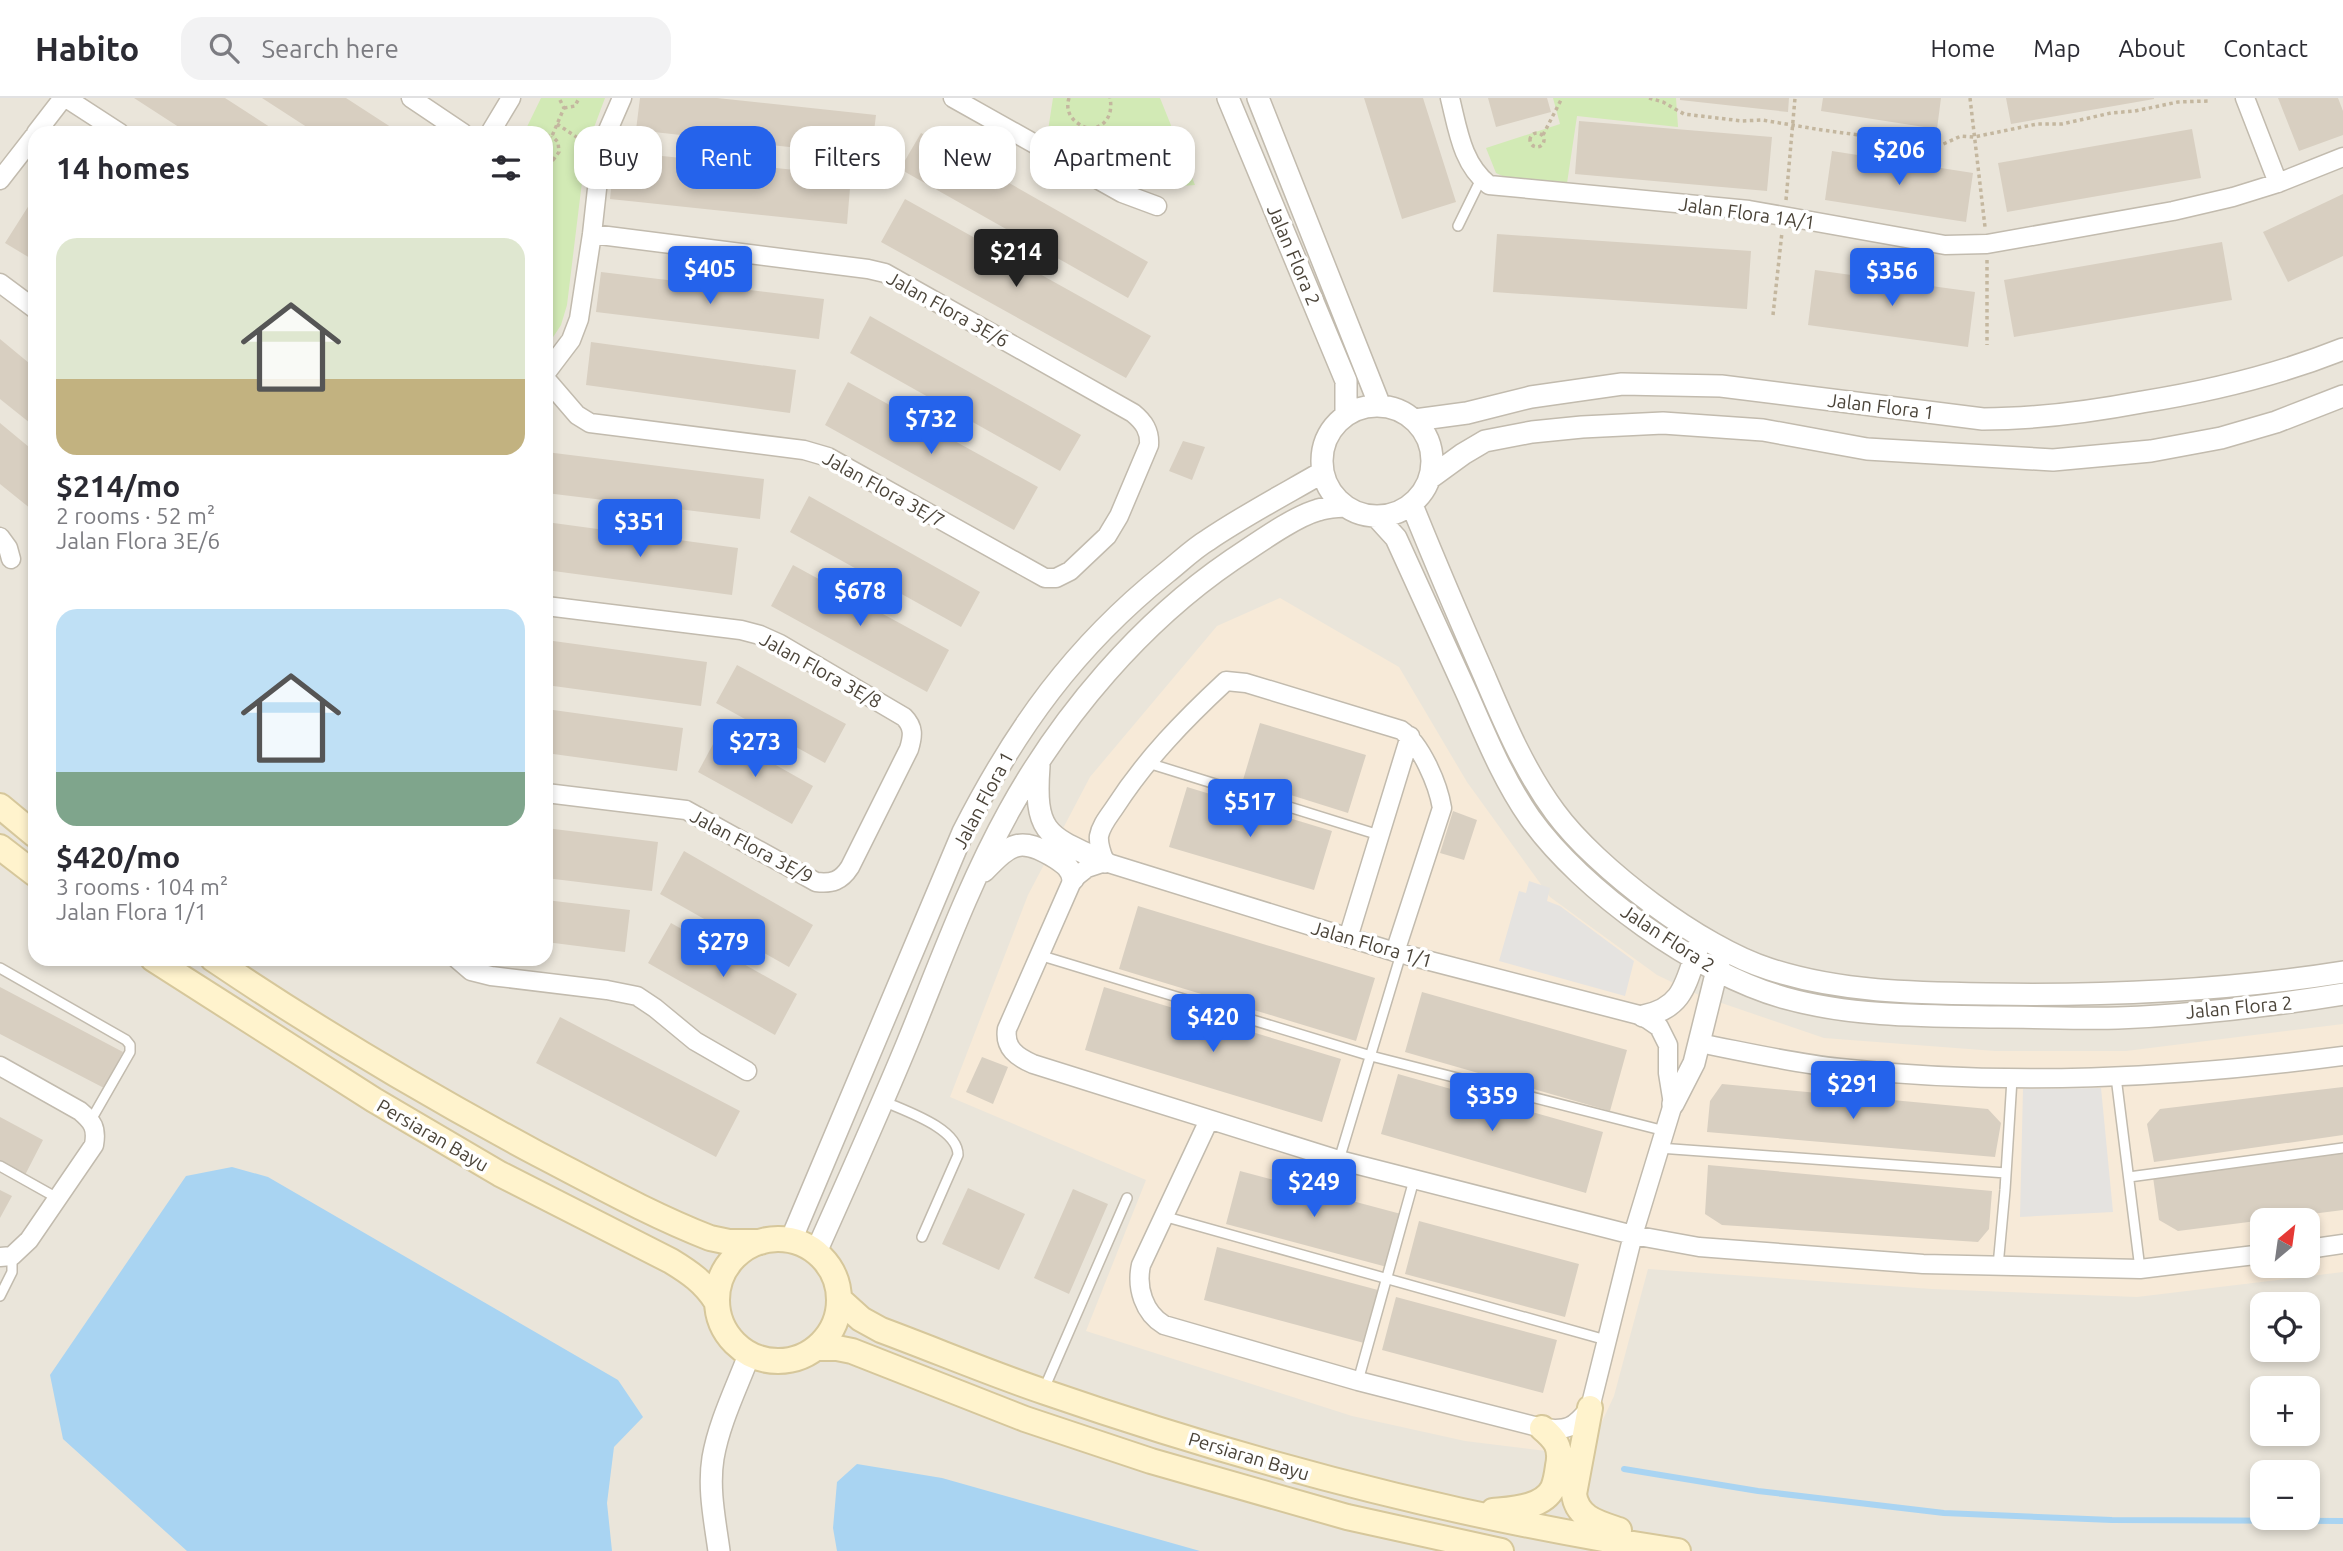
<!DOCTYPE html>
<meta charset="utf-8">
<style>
:root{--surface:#fff;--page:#f2f2f3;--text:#2b2b33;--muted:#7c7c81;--line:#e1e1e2;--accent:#2563eb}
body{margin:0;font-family:Ubuntu,sans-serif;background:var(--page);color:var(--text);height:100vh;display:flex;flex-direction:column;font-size:26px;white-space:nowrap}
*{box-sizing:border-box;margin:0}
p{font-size:23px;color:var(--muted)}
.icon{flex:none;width:38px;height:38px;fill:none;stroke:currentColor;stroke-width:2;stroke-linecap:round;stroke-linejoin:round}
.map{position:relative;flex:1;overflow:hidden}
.sheet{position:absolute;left:28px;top:28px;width:525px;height:840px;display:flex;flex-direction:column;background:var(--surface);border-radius:21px;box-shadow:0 4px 10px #0003}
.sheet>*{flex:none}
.banner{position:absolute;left:574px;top:28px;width:665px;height:63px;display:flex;gap:14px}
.needle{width:46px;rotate:29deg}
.controls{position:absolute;left:2250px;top:1110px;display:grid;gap:14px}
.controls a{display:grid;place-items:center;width:70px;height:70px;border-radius:14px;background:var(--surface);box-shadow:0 4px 10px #0003;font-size:35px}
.price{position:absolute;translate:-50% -60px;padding:0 16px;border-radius:7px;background:var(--accent);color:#fff;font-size:23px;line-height:46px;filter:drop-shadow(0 2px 4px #0008)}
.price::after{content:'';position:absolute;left:50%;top:42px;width:21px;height:16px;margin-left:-10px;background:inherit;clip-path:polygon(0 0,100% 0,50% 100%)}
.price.on{background:#222;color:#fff}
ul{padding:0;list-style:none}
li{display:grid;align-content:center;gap:14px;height:371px;padding:0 28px}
li span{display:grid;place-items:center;height:217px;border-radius:21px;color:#555}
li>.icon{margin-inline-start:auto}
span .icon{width:126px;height:126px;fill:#fffc;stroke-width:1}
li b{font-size:30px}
h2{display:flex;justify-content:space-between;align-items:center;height:84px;padding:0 28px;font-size:30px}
.chip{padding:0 24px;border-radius:21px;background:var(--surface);box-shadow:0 4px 10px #0003;font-size:24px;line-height:63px}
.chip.on{background:var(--accent);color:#fff}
header{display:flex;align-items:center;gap:42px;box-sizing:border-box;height:98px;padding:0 35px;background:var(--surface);border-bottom:2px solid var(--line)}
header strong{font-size:33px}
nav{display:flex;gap:38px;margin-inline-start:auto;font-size:24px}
.search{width:490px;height:63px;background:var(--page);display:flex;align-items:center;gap:18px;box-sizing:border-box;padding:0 24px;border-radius:21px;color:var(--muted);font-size:26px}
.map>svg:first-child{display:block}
</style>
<header>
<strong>Habito</strong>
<div class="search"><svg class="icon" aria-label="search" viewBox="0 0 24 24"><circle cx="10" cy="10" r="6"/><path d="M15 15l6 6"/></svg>Search here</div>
<nav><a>Home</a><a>Map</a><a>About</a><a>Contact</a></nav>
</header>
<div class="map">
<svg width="2343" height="1453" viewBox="0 0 2343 1453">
<rect width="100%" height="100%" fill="#f6f3ec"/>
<path fill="#eae5da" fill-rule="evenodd" d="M0,0H2343V1453H0ZM35,35H546V861H35ZM2263,1122H2308V1167H2263ZM2263,1206H2308V1251H2263ZM2263,1290H2308V1335H2263ZM2263,1374H2308V1419H2263Z"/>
<path fill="#f7ead8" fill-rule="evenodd" d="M1280,500L1399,569L1467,684L1550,799L1657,877L1701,898L1824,940L1995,953H2126L2343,926V1174L2137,1199L1932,1191L1648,1171L1614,1298L1586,1358L1465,1343L1352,1318L1086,1233L1146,1082L950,999L1028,797L1090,679L1217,528ZM2263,1122H2308V1167H2263Z"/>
<path fill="#d2eab5" d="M541,0H605L586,51L567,207L561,227L546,250V35H524Z
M1053,0H1160L1195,87L1138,91L1047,39Z
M1553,0H1676L1678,29L1577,18L1566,92L1524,88L1496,75L1486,50L1560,26Z"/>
<path fill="#e5e3e0" d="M1529,783L1550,790L1547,803L1560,808L1634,863L1625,898L1499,863L1519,793L1526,795Z
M2101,990L2113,1114L2020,1119L2023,991Z"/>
<path fill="#a9d4f2" d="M232,1069L268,1079L618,1282L643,1319L614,1349L607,1405L612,1453H187L63,1341L50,1277L186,1078Z
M857,1366L942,1380L1200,1453H837L833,1430L837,1384Z"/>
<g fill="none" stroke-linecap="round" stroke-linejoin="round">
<path stroke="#a9d4f2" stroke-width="6" d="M1624,1371L1758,1393L1944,1415L2112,1422L2343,1423"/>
</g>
<path fill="#d8cfc1" d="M134,0H225L279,35H188Z
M262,0H346L400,35H316Z
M640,0H717L876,17L871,58L636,32Z
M1364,0H1423L1456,104L1402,121Z
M1488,0H1547L1551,14L1496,29Z
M1680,0H1789L1788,14L1680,2Z
M1823,0H1941L1937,31L1821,13Z
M2006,0H2154V1L2011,26Z
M2278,0H2338L2343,13V37L2299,53Z
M1579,23L1772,39L1767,93L1575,76Z
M2192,31L2201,80L2007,114L1998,65Z
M921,35L1148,164L1128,200L900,71Z
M615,53L851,78L847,126L610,101Z
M1832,53L1973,75L1966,124L1825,102Z
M2343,96V158L2288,184L2263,134Z
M905,101L1151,238L1126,280L881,144Z
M31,104L35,107V163L5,145Z
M1497,136L1751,153L1747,211L1493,194Z
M2222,144L2232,202L2014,239L2004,182Z
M1815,172L1975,194L1968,249L1808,227Z
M601,174L824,201L819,241L596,214Z
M870,218L1081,337L1060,373L850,255Z
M0,241L35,270V329L0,301Z
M591,244L796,272L790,315L586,287Z
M848,284L1038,389L1014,432L825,327Z
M0,325L35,354V407L31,411L0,386Z
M1183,343L1205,349L1192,382L1169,373Z
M546,354L764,381L760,421L546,395Z
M809,398L980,494L961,529L790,434Z
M546,424L738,450L732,497L546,472Z
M793,467L949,552L927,594L771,508Z
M546,542L707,564L701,608L546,587Z
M737,567L846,626L825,665L716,605Z
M546,611L683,630L677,673L546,655Z
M1260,625L1366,657L1348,715L1243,682Z
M719,635L813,688L792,726L698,674Z
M1187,689L1332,733L1314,792L1169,749Z
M1453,713L1477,722L1464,762L1440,755Z
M546,730L658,744L652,793L546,780Z
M684,753L813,827L789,869L660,796Z
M546,802L630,812L625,854L546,844Z
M1138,808L1375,880L1356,943L1119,871Z
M671,825L797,896L775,937L648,865Z
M0,889L123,954L104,990L0,936Z
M1104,889L1341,961L1322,1024L1085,952Z
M1422,894L1627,952L1610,1013L1405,954Z
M560,919L740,1013L716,1059L536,965Z
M982,959L1008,969L993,1006L966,994Z
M1398,976L1603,1034L1586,1095L1381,1036Z
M1722,986L1988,1011L2001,1025L1995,1059L1707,1034L1710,1003Z
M2343,989V1037L2154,1064L2147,1026L2160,1011Z
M0,1019L43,1042L25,1077L0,1064Z
M2343,1054V1112L2178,1133L2159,1122L2153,1079Z
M1708,1067L1992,1093L1989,1131L1978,1144L1722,1127L1705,1116Z
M1240,1073L1401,1116L1387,1169L1226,1126Z
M968,1090L1025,1116L999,1172L942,1146Z
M1073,1091L1108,1106L1069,1196L1034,1180Z
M0,1092L12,1098L0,1120Z
M1419,1123L1579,1166L1565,1219L1405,1176Z
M1217,1149L1378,1192L1364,1245L1204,1202Z
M1396,1199L1557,1242L1543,1295L1382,1252Z"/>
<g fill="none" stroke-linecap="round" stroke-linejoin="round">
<defs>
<path id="service" d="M1458,128L1481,81
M1148,665L1379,737
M1039,857L1371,958L1665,1033
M0,870L126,942L130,947V954L91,1022
M2116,979L2140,1171
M883,1003C905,1013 958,1030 958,1057L922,1139
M1659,1050L2006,1075
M1339,1062L1401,856
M0,1068L59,1101
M2129,1079L2343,1050
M1163,1118L1606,1242
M1998,1168L2005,1092L2012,981
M0,1198L12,1174V1158
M1358,1283L1414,1082
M1044,1291L1127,1100"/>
<path id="minor" d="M66,0L120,35
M411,0L463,35
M953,0L1122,95L1157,108
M1450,0C1458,32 1462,66 1489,87L1749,112L1945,147L1987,146L2173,113L2233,99L2278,85L2343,59
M2245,0L2278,85
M36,35L63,0
M490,35L511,0
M0,82L35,37
M0,185L35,211
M546,275L571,242L579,221L592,136L601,55L605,39L622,0
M546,281L577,317L590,325L804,352L828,359L1045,480H1056L1070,473L1107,438L1119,418L1149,347C1150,333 1144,324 1133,315L885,175L868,171L592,136
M0,439L8,450L11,461
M546,508L741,532L760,537L780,546L904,619C914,629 913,638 909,651L850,769C841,783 832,786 816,784L686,712L546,695
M1105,764L1395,854L1643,918L1659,929L1668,947V975L1673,1006L1633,1137L1590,1310C1573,1330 1568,1333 1542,1330L1358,1283L1164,1227C1144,1215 1136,1190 1141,1167L1209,1022
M1105,764L1087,770L1073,781L1007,931C1004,950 1017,959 1033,966L1339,1062L1633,1137L1699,1149L1923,1166L2140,1171L2263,1156
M1105,764C1102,756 1098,747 1099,738C1101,727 1109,718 1115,709C1146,661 1184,622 1226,583L1246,585L1401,632C1421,646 1438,686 1442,710L1395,854
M1348,840L1410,638
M457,861L471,873L491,878L607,892L637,898L655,910L695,943L747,973
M1699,945C1746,954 1792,965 1840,970C2008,989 2176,980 2343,958
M0,968L80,1013C93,1024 97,1030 94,1047L29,1142L12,1158L0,1159
M2308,1151L2343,1146"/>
<path id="tertiary" d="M1228,0L1346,283V317
M1258,0L1380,308
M1322 363a55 55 0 1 1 110 0a55 55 0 1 1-110 0Z
M1415,322L1467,315L1531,299L1622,286L1721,288L1983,321C2037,321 2089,314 2142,304C2211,293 2278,277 2343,251
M1430,380L1463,356L1485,343L1532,334L1582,329L1663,325L1763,332L1867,351L2053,362L2151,353L2221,340L2276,324L2343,298
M1412,407C1435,464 1459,520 1484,577C1504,624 1524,672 1555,714C1596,770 1702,850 1769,871C1839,894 1914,895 1987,896C2106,898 2225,893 2343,874
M1376,418L1396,440C1420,493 1444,545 1468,598C1486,639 1504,683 1530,720C1582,793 1698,876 1785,900C1853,919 1928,918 1998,919C2038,919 2078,921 2118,920C2193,917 2269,908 2343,896
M1039,668C1034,736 1047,738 1105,764
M984,773C1011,745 1020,738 1056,760C1065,766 1071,770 1073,781
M1643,918C1684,910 1686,884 1698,849
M1673,1006L1694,965L1720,860
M791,1142L963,734C1016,630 1074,549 1166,475C1180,464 1193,451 1208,442C1245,417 1285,396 1323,374
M816,1154C847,1085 878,1016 907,946C939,868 968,787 1009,713C1062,617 1141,524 1232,462C1255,447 1293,419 1318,412C1327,409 1336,409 1344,408
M719,1453C715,1423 708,1391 713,1360C719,1325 736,1291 749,1257"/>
<path id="secondary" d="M0,708L35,737
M0,749L35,776
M153,861L374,1002L500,1076L671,1163C689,1174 704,1184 716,1203
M213,861C318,932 426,996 538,1056C594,1085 651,1117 710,1140L729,1144H760
M717 1202a61 61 0 1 1 122 0a61 61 0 1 1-122 0Z
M840,1202L861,1221L881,1232C935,1252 989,1275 1045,1294C1250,1365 1462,1421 1678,1453
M818,1250H837L852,1253L1025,1321L1151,1363L1347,1419L1501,1453
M1590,1310L1574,1396C1577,1420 1598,1425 1619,1432
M1493,1413C1512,1411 1543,1410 1553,1390C1556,1383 1557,1375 1558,1368C1562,1349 1555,1341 1542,1330"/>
</defs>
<use href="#service" stroke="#c2bbae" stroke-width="12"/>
<use href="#minor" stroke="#c2bbae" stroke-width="21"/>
<use href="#tertiary" stroke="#c2bbae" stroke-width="24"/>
<use href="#secondary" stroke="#d6c79b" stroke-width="28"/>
<path stroke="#c4b79f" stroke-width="3.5" stroke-dasharray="3.5 3.5" stroke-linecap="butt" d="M1069,0C1064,16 1075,27 1091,31C1107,28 1113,15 1110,0
M1649,0L1663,4L1684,16L1742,23L1762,22L1822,32L1939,48L1961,38L1974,39L2037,26H2062L2111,15L2135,13L2178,4L2208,3
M1970,0L1985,129
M564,10L575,8L579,0
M557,26L584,44
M1530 42a7 7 0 1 1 14 0a7 7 0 1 1-14 0Z
M1543,37L1562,0
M546,38H552L564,10L559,0
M1083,52L1086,30
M546,63L553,62L559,54L558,44L552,38
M1786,102L1795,0
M1987,162V247
M1773,217L1782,134"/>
<use href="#service" stroke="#fff" stroke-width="9"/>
<use href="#minor" stroke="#fff" stroke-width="18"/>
<use href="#tertiary" stroke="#fff" stroke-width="21"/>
<use href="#secondary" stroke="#fff3cd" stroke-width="24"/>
</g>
<g text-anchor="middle" stroke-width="7" stroke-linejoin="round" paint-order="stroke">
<g font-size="19" fill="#4b4439" stroke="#fff">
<text transform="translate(1747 115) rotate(8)" y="7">Jalan Flora 1A/1</text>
<text transform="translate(1294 157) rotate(67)" y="7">Jalan Flora 2</text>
<text transform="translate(948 211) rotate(29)" y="7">Jalan Flora 3E/6</text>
<text transform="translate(1881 308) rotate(7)" y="7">Jalan Flora 1</text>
<text transform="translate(884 391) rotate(29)" y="7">Jalan Flora 3E/7</text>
<text transform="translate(821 572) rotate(29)" y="7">Jalan Flora 3E/8</text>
<text transform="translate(983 702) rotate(-62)" y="7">Jalan Flora 1</text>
<text transform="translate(752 748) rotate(28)" y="7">Jalan Flora 3E/9</text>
<text transform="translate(1668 840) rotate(33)" y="7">Jalan Flora 2</text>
<text transform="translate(1372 846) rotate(16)" y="7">Jalan Flora 1/1</text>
<text transform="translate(2239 909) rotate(-5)" y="7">Jalan Flora 2</text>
<text transform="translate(433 1037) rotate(30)" y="7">Persiaran Bayu</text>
<text transform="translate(1249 1358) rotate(17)" y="7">Persiaran Bayu</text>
</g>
</g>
</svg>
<div class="controls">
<a><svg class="needle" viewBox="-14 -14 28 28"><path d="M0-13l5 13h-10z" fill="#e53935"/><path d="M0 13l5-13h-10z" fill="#7c7c81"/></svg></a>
<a><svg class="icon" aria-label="locate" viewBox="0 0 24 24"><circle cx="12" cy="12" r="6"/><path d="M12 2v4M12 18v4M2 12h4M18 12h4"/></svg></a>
<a>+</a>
<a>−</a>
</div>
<b class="price" style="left:1899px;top:89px">$206</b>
<b class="price on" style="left:1016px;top:191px">$214</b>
<b class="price" style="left:710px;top:208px">$405</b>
<b class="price" style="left:1892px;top:210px">$356</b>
<b class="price" style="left:931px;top:358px">$732</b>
<b class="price" style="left:640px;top:461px">$351</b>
<b class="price" style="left:860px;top:530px">$678</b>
<b class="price" style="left:755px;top:681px">$273</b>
<b class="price" style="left:1250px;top:741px">$517</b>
<b class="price" style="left:723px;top:881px">$279</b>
<b class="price" style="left:1213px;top:956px">$420</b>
<b class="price" style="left:1853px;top:1023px">$291</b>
<b class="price" style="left:1492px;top:1035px">$359</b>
<b class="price" style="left:1314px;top:1121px">$249</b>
<div class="banner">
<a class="chip">Buy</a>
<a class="chip on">Rent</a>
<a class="chip">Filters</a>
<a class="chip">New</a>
<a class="chip">Apartment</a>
</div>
<section class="sheet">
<h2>14 homes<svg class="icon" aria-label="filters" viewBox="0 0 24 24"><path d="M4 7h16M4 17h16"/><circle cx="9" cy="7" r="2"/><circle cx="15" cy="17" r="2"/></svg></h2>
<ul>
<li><span style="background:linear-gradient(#dfe7d0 65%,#c2b280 0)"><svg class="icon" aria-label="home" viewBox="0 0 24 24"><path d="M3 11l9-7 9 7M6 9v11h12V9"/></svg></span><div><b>$214/mo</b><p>2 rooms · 52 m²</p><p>Jalan Flora 3E/6</p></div></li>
<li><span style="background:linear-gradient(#bfe0f5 75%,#7fa58c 0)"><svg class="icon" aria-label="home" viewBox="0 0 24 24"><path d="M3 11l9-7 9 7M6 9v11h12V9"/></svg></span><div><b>$420/mo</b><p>3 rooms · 104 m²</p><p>Jalan Flora 1/1</p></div></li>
</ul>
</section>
</div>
